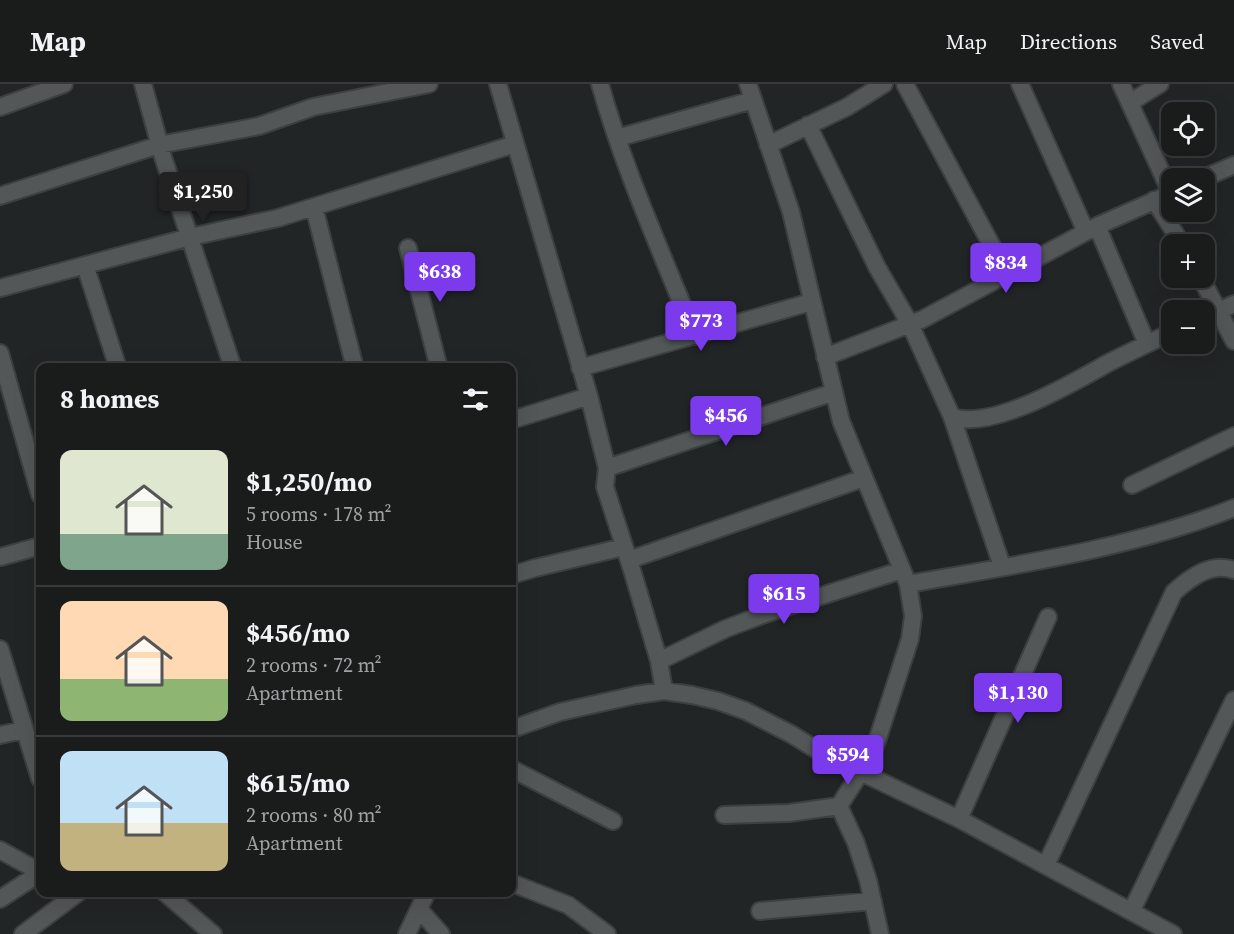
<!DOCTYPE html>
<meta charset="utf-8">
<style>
:root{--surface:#1a1c1c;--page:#272929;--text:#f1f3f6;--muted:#9fa1a3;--line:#383a3b;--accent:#7c3aed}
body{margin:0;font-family:"Source Serif 4",serif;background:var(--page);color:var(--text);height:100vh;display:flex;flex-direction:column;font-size:22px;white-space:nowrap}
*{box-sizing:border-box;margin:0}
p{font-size:20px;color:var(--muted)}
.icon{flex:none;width:33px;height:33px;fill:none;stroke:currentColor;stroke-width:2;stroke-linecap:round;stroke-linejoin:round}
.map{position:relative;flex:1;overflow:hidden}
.details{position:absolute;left:36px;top:279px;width:480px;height:534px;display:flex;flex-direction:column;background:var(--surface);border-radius:12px;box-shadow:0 6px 24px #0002,0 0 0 2px var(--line)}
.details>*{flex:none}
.buttons{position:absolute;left:1161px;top:18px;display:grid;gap:12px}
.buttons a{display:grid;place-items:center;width:54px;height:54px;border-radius:12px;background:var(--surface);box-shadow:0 6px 24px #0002,0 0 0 2px var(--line);font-size:30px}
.price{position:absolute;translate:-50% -51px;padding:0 14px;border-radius:6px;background:var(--accent);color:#fff;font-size:20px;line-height:39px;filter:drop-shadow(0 2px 3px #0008)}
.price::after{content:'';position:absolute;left:50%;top:36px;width:18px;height:14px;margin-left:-9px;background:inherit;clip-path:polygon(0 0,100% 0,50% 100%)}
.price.current{background:#222;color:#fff}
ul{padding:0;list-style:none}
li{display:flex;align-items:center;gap:18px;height:150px;padding:0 24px}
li+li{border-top:2px solid var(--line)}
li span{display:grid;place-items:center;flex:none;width:168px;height:120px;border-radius:12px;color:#555}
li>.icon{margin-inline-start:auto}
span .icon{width:72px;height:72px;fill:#fffc;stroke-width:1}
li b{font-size:26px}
h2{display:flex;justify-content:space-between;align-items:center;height:72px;padding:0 24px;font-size:26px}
header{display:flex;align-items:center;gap:36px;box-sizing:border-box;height:84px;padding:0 30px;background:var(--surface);border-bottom:2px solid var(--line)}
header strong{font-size:28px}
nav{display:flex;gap:33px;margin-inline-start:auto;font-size:21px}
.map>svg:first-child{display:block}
</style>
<header>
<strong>Map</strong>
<nav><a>Map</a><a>Directions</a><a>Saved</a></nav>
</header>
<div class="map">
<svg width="1234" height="850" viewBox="0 0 1234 850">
<rect width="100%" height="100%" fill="#222526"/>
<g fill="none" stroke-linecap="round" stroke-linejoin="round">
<defs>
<path id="minor" d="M143,0L163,73L233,284
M498,0L589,312L607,384L605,403L632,486L659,577L664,607
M600,0C624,86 662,169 695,252
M748,0L791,128L841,337L908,500L913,532L910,555L877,657L871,672L839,722L856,759L868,796L880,850
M905,0L1007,190
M1020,0L1086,148
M1121,0L1171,109
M1131,18L1160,0
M0,23L64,0
M808,41L877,183L910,240L952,333L1002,482
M617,54L753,16
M768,61L847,23L884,0
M1204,94L1234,81
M0,112L159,61L259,42L313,23L429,0
M1154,116L1182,160
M314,123L355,284
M1097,142L1147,260
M408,164L439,284
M85,181L118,284
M1201,194L1234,257
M0,204L190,153L278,134L515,60
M1204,233L1234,220
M0,269L40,411
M825,273L923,235L1097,142L1172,109
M580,284L811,218
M952,333C994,346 1072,299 1110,278C1130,268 1151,258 1172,248
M512,336L589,312
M607,384L834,308
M1132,401L1234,352
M0,473L40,462
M629,476L864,394
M512,491L535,484L624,463
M908,500C1015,481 1133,464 1234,424
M0,565L40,695
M659,577L725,545L762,531L902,486
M512,645L560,628L636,611L664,607L692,611L718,617L746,627L791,650L825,671L959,735L1173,850
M0,651L24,646
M512,685L613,737
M724,731L789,729L839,722
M959,735L1048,533
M0,766L40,788
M1046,781L1174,508C1191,493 1211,478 1234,486
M512,799L568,821L607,850
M164,808L213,850
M0,815L40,789
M419,825L441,850
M1132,826L1234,616
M760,827L873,817
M23,850L79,808
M407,850L427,808"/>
</defs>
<use href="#minor" stroke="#3d4041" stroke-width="20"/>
<use href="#minor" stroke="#535758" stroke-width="16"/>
</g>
</svg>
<div class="buttons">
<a><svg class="icon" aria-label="locate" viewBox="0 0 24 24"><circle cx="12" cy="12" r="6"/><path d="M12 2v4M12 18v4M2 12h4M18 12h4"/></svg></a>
<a><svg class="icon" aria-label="layers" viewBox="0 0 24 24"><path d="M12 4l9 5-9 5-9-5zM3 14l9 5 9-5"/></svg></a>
<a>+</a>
<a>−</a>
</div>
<b class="price current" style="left:203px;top:139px">$1,250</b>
<b class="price" style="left:1006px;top:210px">$834</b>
<b class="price" style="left:440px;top:219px">$638</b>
<b class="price" style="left:701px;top:268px">$773</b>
<b class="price" style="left:726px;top:363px">$456</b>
<b class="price" style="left:784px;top:541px">$615</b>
<b class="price" style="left:1018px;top:640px">$1,130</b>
<b class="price" style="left:848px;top:702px">$594</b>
<section class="details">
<h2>8 homes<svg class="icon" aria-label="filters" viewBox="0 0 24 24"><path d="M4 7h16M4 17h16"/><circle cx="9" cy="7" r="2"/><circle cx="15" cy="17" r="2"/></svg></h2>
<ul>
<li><span style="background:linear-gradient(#dfe7d0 70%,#7fa58c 0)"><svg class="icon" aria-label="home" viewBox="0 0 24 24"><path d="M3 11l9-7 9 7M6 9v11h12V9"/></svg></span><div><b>$1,250/mo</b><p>5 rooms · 178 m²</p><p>House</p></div></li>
<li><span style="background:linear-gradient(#ffd9b3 65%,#8fb573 0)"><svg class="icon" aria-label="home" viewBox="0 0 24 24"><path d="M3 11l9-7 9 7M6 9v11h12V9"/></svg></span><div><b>$456/mo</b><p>2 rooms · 72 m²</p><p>Apartment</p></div></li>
<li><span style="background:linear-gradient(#bfe0f5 60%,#c2b280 0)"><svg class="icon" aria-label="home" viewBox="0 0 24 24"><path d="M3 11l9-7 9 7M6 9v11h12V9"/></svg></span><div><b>$615/mo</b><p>2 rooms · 80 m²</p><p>Apartment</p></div></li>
</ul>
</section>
</div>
